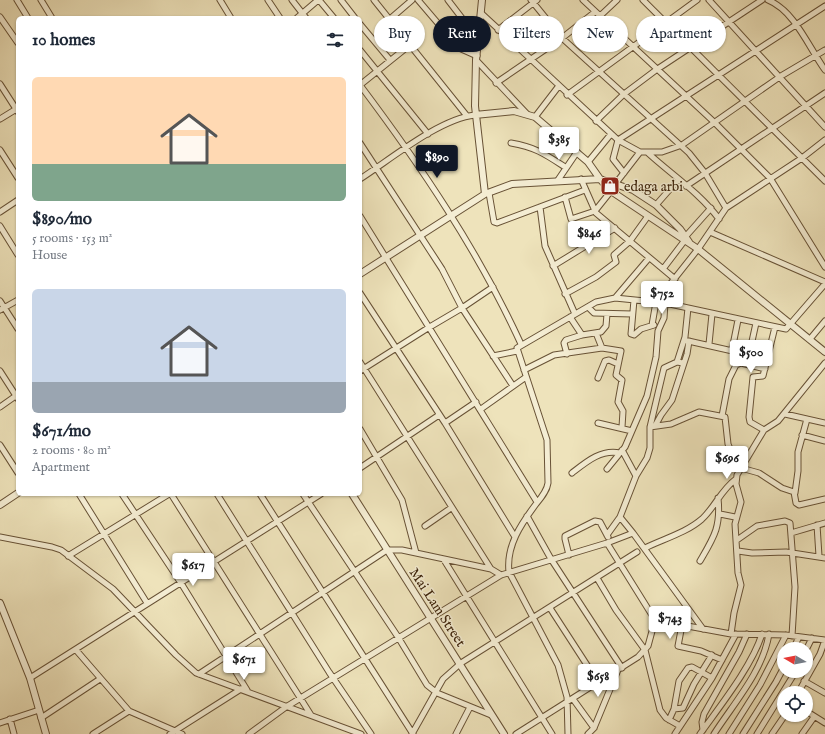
<!DOCTYPE html>
<meta charset="utf-8">
<style>
:root{--surface:#fff;--page:#f2f2f3;--text:#1f2937;--muted:#747a83;--accent:#111827}
body{margin:0;font-family:"IM FELL English",serif;background:var(--page);color:var(--text);height:100vh;display:flex;flex-direction:column;font-size:15px;white-space:nowrap}
*{box-sizing:border-box;margin:0}
p{font-size:13px;color:var(--muted)}
.icon{flex:none;width:22px;height:22px;fill:none;stroke:currentColor;stroke-width:2;stroke-linecap:round;stroke-linejoin:round}
.map{position:relative;flex:1;overflow:hidden}
.details{position:absolute;left:16px;top:16px;width:346px;height:480px;display:flex;flex-direction:column;background:var(--surface);border-radius:6px;box-shadow:0 1px 3px #0004}
.details>*{flex:none}
.banner{position:absolute;left:374px;top:16px;width:380px;height:36px;display:flex;gap:8px}
.needle{width:26px;rotate:280deg}
.controls{position:absolute;left:777px;top:642px;display:grid;gap:8px}
.controls a{display:grid;place-items:center;width:36px;height:36px;border-radius:50%;background:var(--surface);box-shadow:0 1px 3px #0004;font-size:20px}
.price{position:absolute;translate:-50% -34px;padding:0 9px;border-radius:4px;background:#fff;color:#222;font-size:13px;line-height:26px;filter:drop-shadow(0 1px 2px #0008)}
.price::after{content:'';position:absolute;left:50%;top:24px;width:12px;height:9px;margin-left:-6px;background:inherit;clip-path:polygon(0 0,100% 0,50% 100%)}
.price.current{background:var(--accent);color:#fff}
ul{padding:0;list-style:none}
li{display:grid;align-content:center;gap:8px;height:212px;padding:0 16px}
li span{display:grid;place-items:center;height:124px;border-radius:6px;color:#555}
li>.icon{margin-inline-start:auto}
span .icon{width:72px;height:72px;fill:#fffc;stroke-width:1}
li b{font-size:17px}
h2{display:flex;justify-content:space-between;align-items:center;height:48px;padding:0 16px;font-size:17px}
.tag{padding:0 14px;border-radius:18px;background:var(--surface);box-shadow:0 1px 3px #0004;font-size:14px;line-height:36px}
.tag.current{background:var(--accent);color:#fff}
.map>svg:first-child{display:block}
</style>
<div class="map">
<svg width="825" height="734" viewBox="0 0 825 734">
<rect width="100%" height="100%" fill="#eee3bb"/>
<filter id="stains"><feTurbulence type="fractalNoise" baseFrequency=".005" numOctaves="4"/><feColorMatrix values="0 0 0 0 .2 0 0 0 0 .09 0 0 0 0 .02 0 0 0 .5 -.17"/></filter>
<radialGradient id="worn" r=".72"><stop offset=".6" stop-color="#630" stop-opacity="0"/><stop offset="1" stop-color="#630" stop-opacity=".3"/></radialGradient>
<g fill="none" stroke-linecap="round" stroke-linejoin="round">
<defs>
<path id="minor" d="M17,0L28,18
M41,0L52,18
M220,0L231,18
M268,0L280,18
M292,0L306,18
M319,0L334,18
M341,0L355,18
M374,0L467,116
M418,0L459,48L477,56
M448,0L478,39
M531,0L562,38L689,153L705,173L726,208
M583,0L714,122L770,178L825,267
M643,0L825,181
M709,0L825,127
M768,0C795,11 809,48 825,70
M481,13L618,140L640,152L616,183
M600,16L617,0
M0,17L18,43
M297,18L318,0
M390,19L412,0
M360,24L390,60
M498,30L537,0
M360,50L428,134
M476,60L527,114
M496,83L562,38L595,12
M0,84L18,112
M360,85C421,166 479,252 521,344
M360,85L411,44
M567,95L697,0
M535,117L558,87
M0,119L18,108
M596,121L624,94L656,70L762,0
M360,143L442,269L462,308L513,386
M511,143C535,147 545,154 565,167
M0,150L18,178
M640,152H662L682,145L781,76L825,50
M648,153C672,175 700,193 719,219
M588,162L611,134
M624,173L613,159L618,140L825,6
M360,179C391,159 439,119 475,115
M581,179L596,213L675,279
M558,180L577,152
M686,186L825,93
M489,193L494,222L497,223L585,190
M565,197L571,219L595,211L611,191
M656,205L678,180
M540,207L545,246L575,314
M0,212L18,200
M360,216L537,502
M0,226L18,255
M710,232L825,282
M686,236L711,208
M553,266L615,228
M663,269L685,240
M360,293L445,423L515,537
M565,294L596,277L616,262L614,255L630,241L648,216
M615,298L649,258
M634,300L631,334L634,335L641,329L654,325
M0,301L18,329
M588,307L594,313L632,314
M0,310L18,300
M570,317L582,335
M652,325L656,302L698,249L726,208L802,158L825,140
M596,333L602,348
M810,339L825,321
M684,340L768,359
M709,344L712,314
M732,350L738,320
M567,354L564,343L566,340L582,335L601,332L606,326L607,314
M749,355L756,323
M493,356L517,351
M360,362L491,569
M677,362L685,337L688,308
M524,370L554,355L602,348L621,351L616,375L622,380L618,402L623,411L622,427
M0,371L18,399
M360,371L428,328L462,308L493,287
M598,378L605,361L609,360L618,364
M0,407L17,395
M481,409L526,377
M785,414L825,423
M722,416L729,379L736,365L741,363L765,369
M445,423L476,402
M598,423L632,431
M655,426L661,415L672,400L687,354L689,341
M650,427L671,424L699,412L725,417L728,444L739,471
M360,429L402,500L416,553
M764,430L750,422L749,417L753,377L763,376L775,327
M802,435L825,441
M0,445L18,473
M622,450L636,476
M360,468L439,415
M741,468L759,473L782,488L794,492L796,503L799,505L825,499
M607,469L625,447L647,396L656,357L658,331L664,318L665,303
M572,473C586,462 601,449 620,453
M795,493L798,471V452L807,419
M79,494L147,603
M122,494L181,583L247,690
M171,494L311,715
M217,494L329,672L371,734
M260,494L413,734
M303,494L398,637L427,685L437,693L491,715
M720,514L735,517
M527,516L551,559L622,668
M620,517L633,533
M817,525L819,556
M425,526L451,508
M791,533L825,523
M607,535L620,517L636,476L647,458L650,448V427L664,368L677,362L683,363
M0,537L52,547L61,550L113,589L176,655L196,673L361,734
M737,540L757,526L785,521L790,523L795,587L792,636
M607,543L655,620L731,634L786,635L825,640
M645,548C663,539 686,533 702,519C715,507 721,490 736,479
M738,551L752,553L786,552L825,558
M569,555L565,539V536L595,521L600,522L608,537
M68,556L169,494
M444,560L552,734
M700,561C714,537 721,527 718,498
M597,578L616,610L645,650L660,710L666,718L680,726
M550,608L598,682
M682,625L678,646L701,651L722,660
M731,634L734,613L741,585L738,573L735,524L741,502L736,484L737,475L764,430L778,421L825,363
M793,649L799,637
M76,650L129,711L182,734
M806,650L812,638
M199,674L387,550H402L491,569L501,575
M30,678L321,494
M804,681L825,693
M798,693L820,654L825,640
M573,699L594,728
M674,709L679,681L688,668L692,667L712,678
M806,711L825,723
M41,718L100,679
M10,719L14,734
M669,720L674,709L683,708L694,684L712,655
M0,723L39,710
M703,730L702,722L704,714L739,652L747,634
M93,734L129,711
M170,734L241,689
M249,734L286,707L501,575L607,543L633,533L703,629
M412,734L443,679L461,663L637,552
M456,734L470,707
M516,734L638,657L648,646L655,620
M568,734L567,697L558,665L509,572C506,546 521,524 536,504C541,498 547,491 548,483L547,440L517,348L596,302L615,298L665,303L786,329L825,284
M588,734L594,728L618,670
M675,734L712,678L736,634
M700,734C720,706 752,666 762,634
M714,734C734,703 763,671 769,634
M729,734L760,685L786,635
M743,734L776,682L784,667
M757,734L796,671
M772,734L785,715
M802,734L814,717"/>
<path id="tertiary" d="M482,0L476,60L475,106L485,194
M475,115L514,111L535,117L588,162L600,179L633,190L656,205L680,229L689,242
M360,274L485,194L512,184L600,179L611,191L698,249L825,352
M352,494L504,734
M0,505L18,493
M0,603L30,678L46,734"/>
</defs>
<use href="#minor" stroke="#685236" stroke-width="7"/>
<use href="#tertiary" stroke="#685236" stroke-width="8"/>
<use href="#minor" stroke="#f4edd3" stroke-width="5"/>
<use href="#tertiary" stroke="#f4edd3" stroke-width="6"/>
</g>
<defs>
<symbol id="shop-square" viewBox="-11 -11 22 22"><rect x="-9" y="-9" width="18" height="18" rx="4" fill="#8f2418" stroke="#f4edd3"/><path d="M-5-2.5h2.3a2.7 3.5 0 0 1 5.4 0H5L5.5 6h-11ZM-1.5-2.5h3a1.5 2.3 0 0 0-3 0Z" fill="#fff"/></symbol>
</defs>
<g fill-rule="evenodd">
<use href="#shop-square" x="599" y="175" width="22" height="22"/>
</g>
<g text-anchor="middle" stroke-width="3" stroke-linejoin="round" paint-order="stroke">
<g font-size="14" fill="#3c2209" stroke="#f4edd3" text-anchor="start">
<text x="624" y="191">edaga arbi</text>
</g>
<g font-size="14" fill="#3c2209" stroke="#f4edd3">
<text transform="translate(438 607) rotate(57)" y="5">Mai Lam Street</text>
</g>
</g>
<rect width="100%" height="100%" filter="url(#stains)"/>
<rect width="100%" height="100%" fill="url(#worn)"/>
</svg>
<div class="controls">
<a><svg class="needle" viewBox="-14 -14 28 28"><path d="M0-13l5 13h-10z" fill="#e53935"/><path d="M0 13l5-13h-10z" fill="#747a83"/></svg></a>
<a><svg class="icon" aria-label="locate" viewBox="0 0 24 24"><circle cx="12" cy="12" r="6"/><path d="M12 2v4M12 18v4M2 12h4M18 12h4"/></svg></a>
</div>
<b class="price" style="left:559px;top:161px">$385</b>
<b class="price current" style="left:437px;top:179px">$890</b>
<b class="price" style="left:589px;top:255px">$846</b>
<b class="price" style="left:662px;top:315px">$752</b>
<b class="price" style="left:751px;top:374px">$500</b>
<b class="price" style="left:727px;top:480px">$696</b>
<b class="price" style="left:193px;top:587px">$617</b>
<b class="price" style="left:670px;top:640px">$743</b>
<b class="price" style="left:244px;top:681px">$671</b>
<b class="price" style="left:598px;top:698px">$658</b>
<div class="banner">
<a class="tag">Buy</a>
<a class="tag current">Rent</a>
<a class="tag">Filters</a>
<a class="tag">New</a>
<a class="tag">Apartment</a>
</div>
<section class="details">
<h2>10 homes<svg class="icon" aria-label="filters" viewBox="0 0 24 24"><path d="M4 7h16M4 17h16"/><circle cx="9" cy="7" r="2"/><circle cx="15" cy="17" r="2"/></svg></h2>
<ul>
<li><span style="background:linear-gradient(#ffd9b3 70%,#7fa58c 0)"><svg class="icon" aria-label="home" viewBox="0 0 24 24"><path d="M3 11l9-7 9 7M6 9v11h12V9"/></svg></span><div><b>$890/mo</b><p>5 rooms · 153 m²</p><p>House</p></div></li>
<li><span style="background:linear-gradient(#c9d6e8 75%,#9aa5b1 0)"><svg class="icon" aria-label="home" viewBox="0 0 24 24"><path d="M3 11l9-7 9 7M6 9v11h12V9"/></svg></span><div><b>$671/mo</b><p>2 rooms · 80 m²</p><p>Apartment</p></div></li>
</ul>
</section>
</div>
